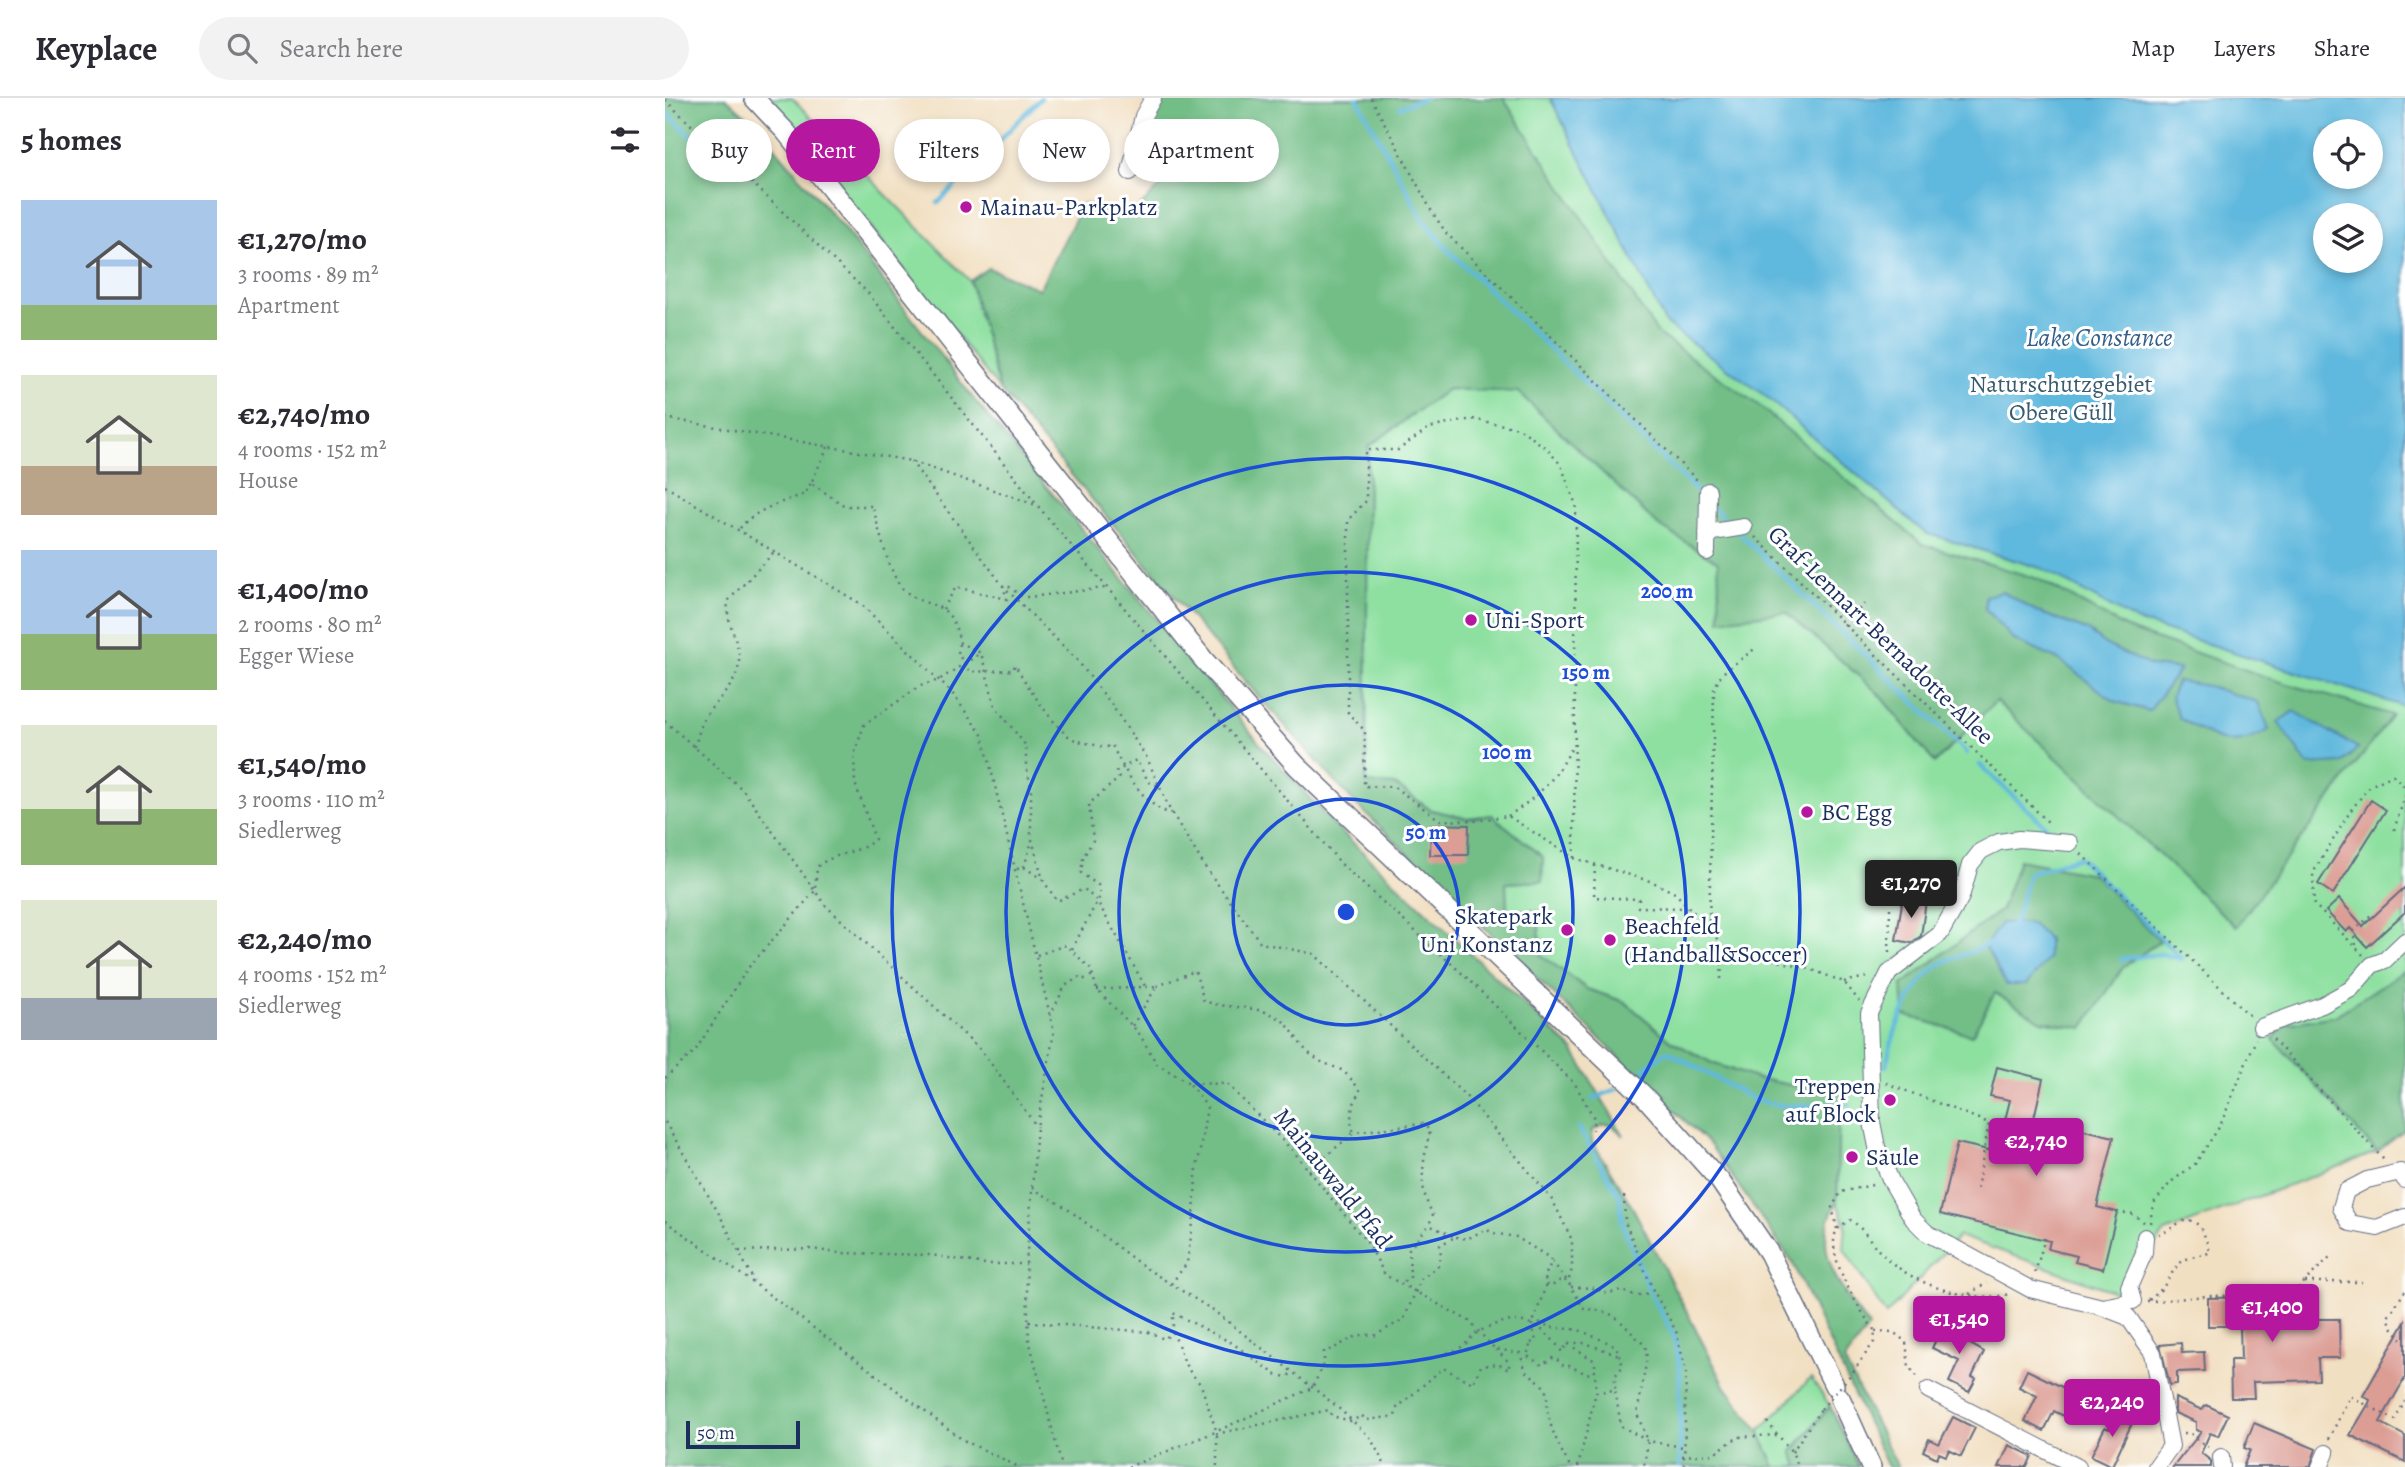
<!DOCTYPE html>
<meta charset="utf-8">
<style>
:root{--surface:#fff;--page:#f2f2f3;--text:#2b2b33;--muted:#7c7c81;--line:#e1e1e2;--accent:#b5179e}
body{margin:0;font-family:Alegreya,serif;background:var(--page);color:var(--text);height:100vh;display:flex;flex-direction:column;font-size:26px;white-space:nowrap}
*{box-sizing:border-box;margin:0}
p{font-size:23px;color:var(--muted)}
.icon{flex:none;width:38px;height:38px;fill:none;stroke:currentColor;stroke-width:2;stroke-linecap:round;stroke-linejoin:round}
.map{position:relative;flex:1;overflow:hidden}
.sheet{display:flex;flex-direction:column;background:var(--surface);width:665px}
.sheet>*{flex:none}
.banner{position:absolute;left:21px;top:21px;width:665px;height:63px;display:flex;gap:14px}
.fabs{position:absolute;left:1648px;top:21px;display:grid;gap:14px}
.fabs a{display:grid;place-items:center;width:70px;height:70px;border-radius:50%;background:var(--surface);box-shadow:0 4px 10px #0003;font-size:35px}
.scale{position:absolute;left:21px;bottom:18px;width:114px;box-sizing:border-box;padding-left:7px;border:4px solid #1b2f5e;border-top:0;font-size:19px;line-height:24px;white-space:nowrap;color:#1b2f5e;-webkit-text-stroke:5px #fff;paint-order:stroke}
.price{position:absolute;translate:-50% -60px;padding:0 16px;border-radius:7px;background:var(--accent);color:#fff;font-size:23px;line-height:46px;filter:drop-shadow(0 2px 4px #0008)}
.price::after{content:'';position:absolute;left:50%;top:42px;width:21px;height:16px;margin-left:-10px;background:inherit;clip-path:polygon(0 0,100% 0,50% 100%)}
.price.active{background:#222;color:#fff}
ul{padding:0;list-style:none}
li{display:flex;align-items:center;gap:21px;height:175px;padding:0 21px}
li span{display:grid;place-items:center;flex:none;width:196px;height:140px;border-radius:0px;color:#555}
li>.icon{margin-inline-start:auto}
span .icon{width:84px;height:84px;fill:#fffc;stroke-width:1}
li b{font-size:30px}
h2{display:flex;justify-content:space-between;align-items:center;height:84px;padding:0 21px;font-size:30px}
.pill{padding:0 24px;border-radius:32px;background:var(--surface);box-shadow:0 4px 10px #0003;font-size:24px;line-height:63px}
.pill.active{background:var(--accent);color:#fff}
header{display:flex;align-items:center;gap:42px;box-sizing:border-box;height:98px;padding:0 35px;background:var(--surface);border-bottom:2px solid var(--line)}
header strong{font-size:33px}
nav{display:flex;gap:38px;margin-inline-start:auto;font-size:24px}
.search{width:490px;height:63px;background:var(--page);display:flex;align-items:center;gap:18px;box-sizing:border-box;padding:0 24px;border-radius:38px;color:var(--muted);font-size:26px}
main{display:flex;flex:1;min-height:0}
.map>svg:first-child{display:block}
</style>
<header>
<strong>Keyplace</strong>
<div class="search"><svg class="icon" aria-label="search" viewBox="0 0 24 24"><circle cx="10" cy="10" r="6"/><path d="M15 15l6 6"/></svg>Search here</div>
<nav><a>Map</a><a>Layers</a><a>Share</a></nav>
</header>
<main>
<section class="sheet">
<h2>5 homes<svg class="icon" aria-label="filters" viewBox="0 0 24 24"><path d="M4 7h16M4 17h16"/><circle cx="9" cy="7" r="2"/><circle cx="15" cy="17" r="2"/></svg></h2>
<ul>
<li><span style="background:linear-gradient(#a9c7e8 75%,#8fb573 0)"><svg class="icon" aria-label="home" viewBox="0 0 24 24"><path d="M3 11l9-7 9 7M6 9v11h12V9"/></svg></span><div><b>€1,270/mo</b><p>3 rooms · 89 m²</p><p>Apartment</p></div></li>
<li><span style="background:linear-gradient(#dfe7d0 65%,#b9a48a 0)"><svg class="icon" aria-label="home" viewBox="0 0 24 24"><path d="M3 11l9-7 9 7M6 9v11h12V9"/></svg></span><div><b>€2,740/mo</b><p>4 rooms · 152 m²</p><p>House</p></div></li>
<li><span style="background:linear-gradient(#a9c7e8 60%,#8fb573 0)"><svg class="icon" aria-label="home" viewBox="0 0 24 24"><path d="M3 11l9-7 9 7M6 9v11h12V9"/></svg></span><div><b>€1,400/mo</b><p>2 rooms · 80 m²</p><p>Egger Wiese</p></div></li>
<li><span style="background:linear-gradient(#dfe7d0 60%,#8fb573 0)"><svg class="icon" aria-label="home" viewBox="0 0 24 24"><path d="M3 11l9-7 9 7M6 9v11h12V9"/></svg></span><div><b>€1,540/mo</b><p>3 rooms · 110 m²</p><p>Siedlerweg</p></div></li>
<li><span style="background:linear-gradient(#dfe7d0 70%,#9aa5b1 0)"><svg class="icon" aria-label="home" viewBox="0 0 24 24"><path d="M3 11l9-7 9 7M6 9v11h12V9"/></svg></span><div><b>€2,240/mo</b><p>4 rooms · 152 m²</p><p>Siedlerweg</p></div></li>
</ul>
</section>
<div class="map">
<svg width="1740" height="1369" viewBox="0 0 1740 1369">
<rect width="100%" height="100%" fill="#fff"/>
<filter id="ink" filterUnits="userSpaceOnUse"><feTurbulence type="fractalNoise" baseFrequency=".0143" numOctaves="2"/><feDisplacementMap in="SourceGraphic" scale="14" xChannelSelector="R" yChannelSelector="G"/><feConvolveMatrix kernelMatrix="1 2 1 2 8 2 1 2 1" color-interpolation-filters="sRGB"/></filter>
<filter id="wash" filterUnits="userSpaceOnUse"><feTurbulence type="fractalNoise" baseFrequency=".00686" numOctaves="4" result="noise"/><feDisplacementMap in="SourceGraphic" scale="28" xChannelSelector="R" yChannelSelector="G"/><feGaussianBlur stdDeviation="1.57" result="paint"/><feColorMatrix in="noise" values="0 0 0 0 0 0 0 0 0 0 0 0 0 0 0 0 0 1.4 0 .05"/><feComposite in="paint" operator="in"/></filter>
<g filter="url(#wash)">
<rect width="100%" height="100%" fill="#f1dfc1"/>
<path fill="#8ee0a0" stroke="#54887f" stroke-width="2" fill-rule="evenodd" d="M103,0H127L305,183L335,292Z
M725,0H1740V872L1670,918L1621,926L1608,941L1712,1054L1500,1134L1453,1195L1294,1138L1221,1217L1179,1151L1181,1127L1172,1105L1174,990L1135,989L1090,980L1047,965L1006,943L960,904L922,891L876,857L842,812L841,785L877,783L878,759L827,717L802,720L766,712L730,687L701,686L703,349L783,291L853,294L993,427L1053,464L1121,514L1212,594L1270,665L1305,629ZM1661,33H1706V79H1661ZM1661,117H1706V163H1661ZM1354,763L1494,844L1459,868L1418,930L1377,923L1330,894L1237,887L1336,812Z
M1146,1280L1165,1308L1127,1353L1134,1369H1110L1094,1333Z"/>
<path fill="#72be86" stroke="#467672" stroke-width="2" fill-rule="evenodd" d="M0,0H61L90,26L178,130L311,304L595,646L670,728L908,952L959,1038L947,1027H938L928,1032L927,1043L969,1112L1060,1288L1094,1333L1110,1369H0Z
M494,0H838L993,236L1092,306L1257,446L1373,481L1467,533L1613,583L1727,617L1571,829L1331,603L1270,665L1212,594L1121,514L1055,522L1053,464L993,427L853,294L783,291L703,349L701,685L730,687L766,712L802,720L827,717L878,759L877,783L841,785L842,812L873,813L876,857L922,891L960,904L1006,943L1047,965L1090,980L1135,989L1174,990L1172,1105C1143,1150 1177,1194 1204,1229L1179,1263L1233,1369H1223L1127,1164L1045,1047L685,700L581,584L335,292L305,183L323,170L374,191L418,106L465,118L523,62L481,23ZM1338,494L1373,514L1421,532L1441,547L1486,568L1514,572L1418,578L1396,563L1349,542Z
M1354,762L1428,776L1495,843L1459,868L1418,930L1377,923L1330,895L1307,937L1239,917L1237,887L1336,812Z
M1740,872V1032L1712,1054L1608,941L1621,926L1670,918Z
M1165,1308L1194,1369H1134L1127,1354Z"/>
<path fill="#5fb8dd" stroke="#3d749e" stroke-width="2" fill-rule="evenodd" d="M885,0H1740V609L1471,523L1378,471L1260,435L1099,297L1001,226ZM1706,33V79H1661V33ZM1706,117V163H1661V117Z
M1338,494L1373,514L1421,532L1441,547L1486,568L1515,571L1484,613L1449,603L1396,563L1349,542L1320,511V498Z
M1512,583L1543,588L1593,604L1604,632C1564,656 1551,640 1514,620L1506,599Z
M1629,613L1693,650L1677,665L1643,667L1613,624Z
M1350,824L1367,826L1383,841V861L1361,887H1341L1320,848L1336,825Z"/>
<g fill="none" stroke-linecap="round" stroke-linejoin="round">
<path stroke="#5fb8dd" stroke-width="4.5" d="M692,0L759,123L784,153L1038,399
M735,9L760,0
M0,13L52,63
M65,48L85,27
M273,105L376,0
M1050,411L1064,425
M1076,437L1302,655
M1315,667L1389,736
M1345,827L1350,824L1364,775L1414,759L1517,861
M1456,861L1496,856L1517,861
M1221,968C1227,936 1244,889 1272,868C1287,858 1307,856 1322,846
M979,971L1002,953L1090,1002L1119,1008L1184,1006
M928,1001L951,991
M914,1030L955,1099L957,1125L986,1196L1008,1236L1015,1269V1369"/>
</g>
<g id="blocks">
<path fill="#db9d94" d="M1706,702L1721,712L1668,796L1653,786Z
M766,726L804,727L803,757H765Z
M1740,789V814L1702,849L1685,830L1681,834L1661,813L1674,801L1698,828Z
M1238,799L1261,803L1256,838L1246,845L1231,842Z
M1332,969L1378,981L1369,1020L1449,1039L1432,1109L1452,1114L1438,1171L1410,1164L1412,1158L1383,1151L1385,1143L1275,1116L1292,1045L1332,1054L1345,1002L1325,998Z
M1608,1199L1609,1227L1652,1226V1221H1674L1675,1260H1653L1654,1282L1588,1284L1589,1300H1566L1565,1262H1576L1575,1228H1543V1200Z
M1280,1223L1291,1229L1288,1236L1319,1254L1307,1279L1311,1281L1304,1294L1284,1284L1294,1263L1267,1250Z
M1740,1224V1280L1715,1324L1740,1338V1364L1685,1337L1704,1305L1705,1302L1698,1298Z
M1516,1245L1517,1255L1539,1254L1540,1273L1512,1274V1286L1505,1287L1495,1247Z
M1362,1272L1420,1300L1409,1323L1389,1313L1379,1333L1360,1323L1372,1298L1354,1289Z
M1510,1300L1537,1312L1541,1307L1563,1317L1553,1338L1545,1335L1536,1355L1546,1363V1369H1508L1536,1334L1531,1332V1324L1510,1315Z
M1452,1313L1465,1319L1463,1323L1467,1325L1447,1368L1426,1358L1440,1329L1444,1331Z
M1288,1319L1310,1330L1296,1358L1284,1352L1281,1358L1274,1355L1272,1360L1258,1353L1264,1341L1274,1346Z
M1589,1325L1651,1351L1645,1369H1578L1585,1352L1579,1350Z
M1344,1347L1367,1358L1362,1369H1334Z"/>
</g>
</g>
<g filter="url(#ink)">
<use href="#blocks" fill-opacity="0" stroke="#666d81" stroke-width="2"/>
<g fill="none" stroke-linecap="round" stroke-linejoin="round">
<defs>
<path id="minor" d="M465,74L478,18L488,0
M1042,435L1079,429
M1042,454L1043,393
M1405,745L1354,741L1334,744L1316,753L1305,767L1296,799L1275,836L1224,875L1204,915L1207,1024L1212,1049L1226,1083L1248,1121L1262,1135L1365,1191L1437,1209
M1596,929L1657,907L1686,891L1707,867L1720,862L1740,843
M1740,1082L1735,1074L1702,1082L1681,1093L1676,1110L1685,1125L1712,1130L1740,1119
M1480,1139L1479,1155L1464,1189L1468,1203L1437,1209L1463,1219L1488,1255L1506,1348L1491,1369
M1263,1292L1413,1369
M1556,1359L1557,1369
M1655,1369L1661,1355"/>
<path id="major" d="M89,0L121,34L473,480L538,561L632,668L980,999L1055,1083L1104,1155L1169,1287
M1175,1300L1206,1369"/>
</defs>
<use href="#minor" stroke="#666d81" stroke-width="18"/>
<use href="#major" stroke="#666d81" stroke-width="22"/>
<path stroke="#666d81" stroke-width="2.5" stroke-dasharray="2 5" stroke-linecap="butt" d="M706,0L767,114L782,136L1033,383
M0,2L202,194L372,407L678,768L801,879L910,986L929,1020L928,1032
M0,320L246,363L371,407
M163,349L146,385L180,408H208C212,426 225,479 238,491C265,516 284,495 295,545L316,555L330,608L361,648V668L366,688V738L378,782L392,803L419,791L432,803L480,888
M246,363L338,488L412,562L446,606L482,660L504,710L540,769L596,845L649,856L805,1002L888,1103L907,1142V1171L903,1184L919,1211C956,1212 956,1228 980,1247L982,1260L972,1316L983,1343L979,1369
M0,388L196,506L287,595L318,638L389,934L372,1029L361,1166L364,1242L397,1369
M75,430C90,411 118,404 140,396L146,385
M1090,439L1386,727
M278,511L291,489L342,501L338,488L342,487L357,499H364L440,490
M1179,527L1199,506
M294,546L293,556L305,574L348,572L350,567C360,584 391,633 408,641C418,645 429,646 440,650L447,647C456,668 483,714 507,715
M0,623L78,692L160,807L316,952L372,1029
M29,649C33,641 34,631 38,623C49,601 74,589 74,562C74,541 60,524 63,503L110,453
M843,718C873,699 893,679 908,647
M1729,732L1740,698
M1416,756L1586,919
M909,760L911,407L896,367L881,350L854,330L807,321L764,330L733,352H701V403L683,422V615L700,633L699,688L729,689L775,722L809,723L843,718L909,760L988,784L1010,795L1044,830L1058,849L1145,871L1179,884L1194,903
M930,767L929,799L974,801L973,809L1022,810
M359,769L377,781
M352,771L359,769L367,743
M1044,830L1049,592L1056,576L1091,550
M1691,847L1688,834L1706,817
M407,851L435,798L433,787L416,775L418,760L428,742L424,706L454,680L451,674L471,662L484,684L494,688
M1224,854L1225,810
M372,857L401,847L426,871L432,892L473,934L492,966L524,985L562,986L629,1054L704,1147L720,1177L804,1223L830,1251L855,1255L861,1274C892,1293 877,1298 885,1324C888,1336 899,1360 906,1369
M1698,857L1649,806L1648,775L1686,712L1705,688L1728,677L1740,689
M1056,881L1058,849
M1179,884L1206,878
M492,888L530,873L539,903C559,910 578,908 597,913C628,921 626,939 644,955C654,964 661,966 672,970C681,973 689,985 695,992C689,1004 682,1021 689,1034L757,1026L765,1032C759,1061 751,1089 768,1116L764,1127L744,1151L745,1180L738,1184
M432,892L492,888L467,928
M385,918L400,888L416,878L420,881L428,877
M1608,941L1719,1062
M0,980L30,953L83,870L150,793L152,769C170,753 194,757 210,741L190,685L189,657L199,627L255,588L274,582L316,555
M1221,985L1324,1025L1312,1091
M0,1024L53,1114L89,1183
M644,1073L689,1034
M367,1090L400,1109L479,1169L549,1213L670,1307L705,1339L721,1369
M959,1098L960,1124L988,1192L1011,1233L1021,1273L1019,1369
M1452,1114L1468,1116L1480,1125
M0,1123L90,1186L298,1342L354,1369
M1485,1125L1488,1106L1506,1084L1530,1066L1555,1028L1591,941
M1172,1131L1167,1109L1176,1094L1212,1086
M791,1139L802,1141L821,1131L827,1135L851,1139L885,1160L886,1165L880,1178L881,1187L869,1222L885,1229L914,1232L951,1248L958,1268L950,1278V1292
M74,1153L147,1151L173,1155L266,1157L320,1166H361
M1370,1175L1380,1140
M1640,1184H1697
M506,1186L522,1165L529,1119L531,1077L542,1009L524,985
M881,1187L887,1188L897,1181L903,1184L887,1163
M906,1189L930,1190L942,1196L955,1192C966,1197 978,1200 988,1192
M1740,1193L1723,1219L1727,1229L1740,1245
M1304,1196L1322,1185
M1626,1197V1226
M1484,1202C1517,1178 1497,1162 1545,1155C1541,1141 1535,1114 1514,1125C1507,1129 1502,1134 1494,1136
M1482,1204L1541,1198L1626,1197L1667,1157
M364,1224L484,1234L499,1241L508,1234V1215L567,1245L610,1276L621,1279L626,1276
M867,1226L871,1243L863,1246L866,1250L861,1257L877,1267L889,1259L900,1269L904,1268L922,1276L930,1273L931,1294
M1210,1233L1228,1234L1241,1244L1244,1269L1253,1279
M508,1234L522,1270L536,1287L551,1332
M903,1246L930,1263V1273
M782,1255C805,1249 801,1240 817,1232C852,1214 877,1224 897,1254L903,1245H920L954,1257
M1188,1274L1209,1244L1210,1233C1196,1214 1158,1156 1172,1132C1175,1128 1182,1124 1186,1122C1200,1132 1206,1145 1218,1157C1247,1186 1304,1206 1344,1196
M1738,1283L1740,1284
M1102,1324L1127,1354L1134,1369
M1519,1335H1525L1543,1349
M551,1336L664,1312L667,1318L686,1323L697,1318L702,1322L730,1318L732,1310L778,1270L808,1285L816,1268L833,1266L844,1272V1264L830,1251
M552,1338V1369
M1664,1341L1685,1298L1730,1322L1740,1303
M1127,1354L1156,1311
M1017,1358L1048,1356L1073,1339L1113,1337
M463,1369L550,1334L647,1290L659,1266V1253C678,1250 689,1232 709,1238L739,1221L756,1181L773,1168L776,1158L775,1147L790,1139L764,1127
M913,1369L931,1294L950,1292L956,1328L983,1343L1018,1349"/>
<use href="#minor" stroke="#fff" stroke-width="16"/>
<use href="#major" stroke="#fff" stroke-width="19"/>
<path stroke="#666d81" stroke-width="2.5" stroke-dasharray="2 5" stroke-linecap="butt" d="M1156,1311L1188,1274"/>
</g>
</g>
<g fill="none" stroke="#1d4ed8" stroke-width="3.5">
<circle cx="681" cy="814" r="113"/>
<circle cx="681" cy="814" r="227"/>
<circle cx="681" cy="814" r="340"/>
<circle cx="681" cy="814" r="454"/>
</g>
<g fill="#b5179e" stroke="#fff" stroke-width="2.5">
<circle cx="301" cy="109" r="7"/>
<circle cx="806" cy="522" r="7"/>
<circle cx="1142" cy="714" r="7"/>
<circle cx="902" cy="832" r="7"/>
<circle cx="945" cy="842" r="7"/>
<circle cx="1225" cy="1002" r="7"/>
<circle cx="1187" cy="1059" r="7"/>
</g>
<g text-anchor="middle" stroke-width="6" stroke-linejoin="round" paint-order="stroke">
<g font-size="24" fill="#1b2f5e" stroke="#fff" text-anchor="start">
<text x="315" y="117">Mainau-Parkplatz</text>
<text x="820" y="530">Uni-Sport</text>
<text x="1156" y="722">BC Egg</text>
<text x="888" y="826" text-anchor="end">Skatepark<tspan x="888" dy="28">Uni Konstanz</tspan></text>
<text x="959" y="836">Beachfeld<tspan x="959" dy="28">(Handball&amp;Soccer)</tspan></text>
<text x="1211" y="996" text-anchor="end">Treppen<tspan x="1211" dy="28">auf Block</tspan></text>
<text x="1201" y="1067">Säule</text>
</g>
<g font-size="24" fill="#385b6e" stroke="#fff">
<text x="1396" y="294">Naturschutzgebiet<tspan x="1396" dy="28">Obere Güll</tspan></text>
</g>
<g font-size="24" fill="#1b2f5e" stroke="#fff">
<text transform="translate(1216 537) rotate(44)" y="8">Graf-Lennart-Bernadotte-Allee</text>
<text transform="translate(668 1080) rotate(51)" y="8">Mainauwald Pfad</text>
</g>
<g font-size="26" font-style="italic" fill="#335f8a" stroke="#fff">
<text x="1434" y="248">Lake Constance</text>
</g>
</g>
<circle cx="681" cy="814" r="10" fill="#1d4ed8" stroke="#fff" stroke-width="3.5"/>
<g font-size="21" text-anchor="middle" font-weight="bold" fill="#1d4ed8" stroke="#fff" stroke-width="6" stroke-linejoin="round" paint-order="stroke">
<text x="1002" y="500">200 m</text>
<text x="921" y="581">150 m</text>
<text x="842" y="661">100 m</text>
<text x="761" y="741">50 m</text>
</g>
</svg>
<div class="fabs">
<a><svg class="icon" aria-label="locate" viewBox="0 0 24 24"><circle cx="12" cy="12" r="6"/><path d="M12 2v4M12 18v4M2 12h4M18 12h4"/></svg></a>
<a><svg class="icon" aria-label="layers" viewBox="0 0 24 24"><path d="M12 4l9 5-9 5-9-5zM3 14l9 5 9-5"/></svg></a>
</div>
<div class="scale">50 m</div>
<b class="price active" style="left:1246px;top:822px">€1,270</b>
<b class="price" style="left:1371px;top:1080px">€2,740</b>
<b class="price" style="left:1607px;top:1246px">€1,400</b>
<b class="price" style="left:1294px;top:1258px">€1,540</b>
<b class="price" style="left:1447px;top:1341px">€2,240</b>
<div class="banner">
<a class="pill">Buy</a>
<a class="pill active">Rent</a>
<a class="pill">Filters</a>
<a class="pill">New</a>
<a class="pill">Apartment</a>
</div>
</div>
</main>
